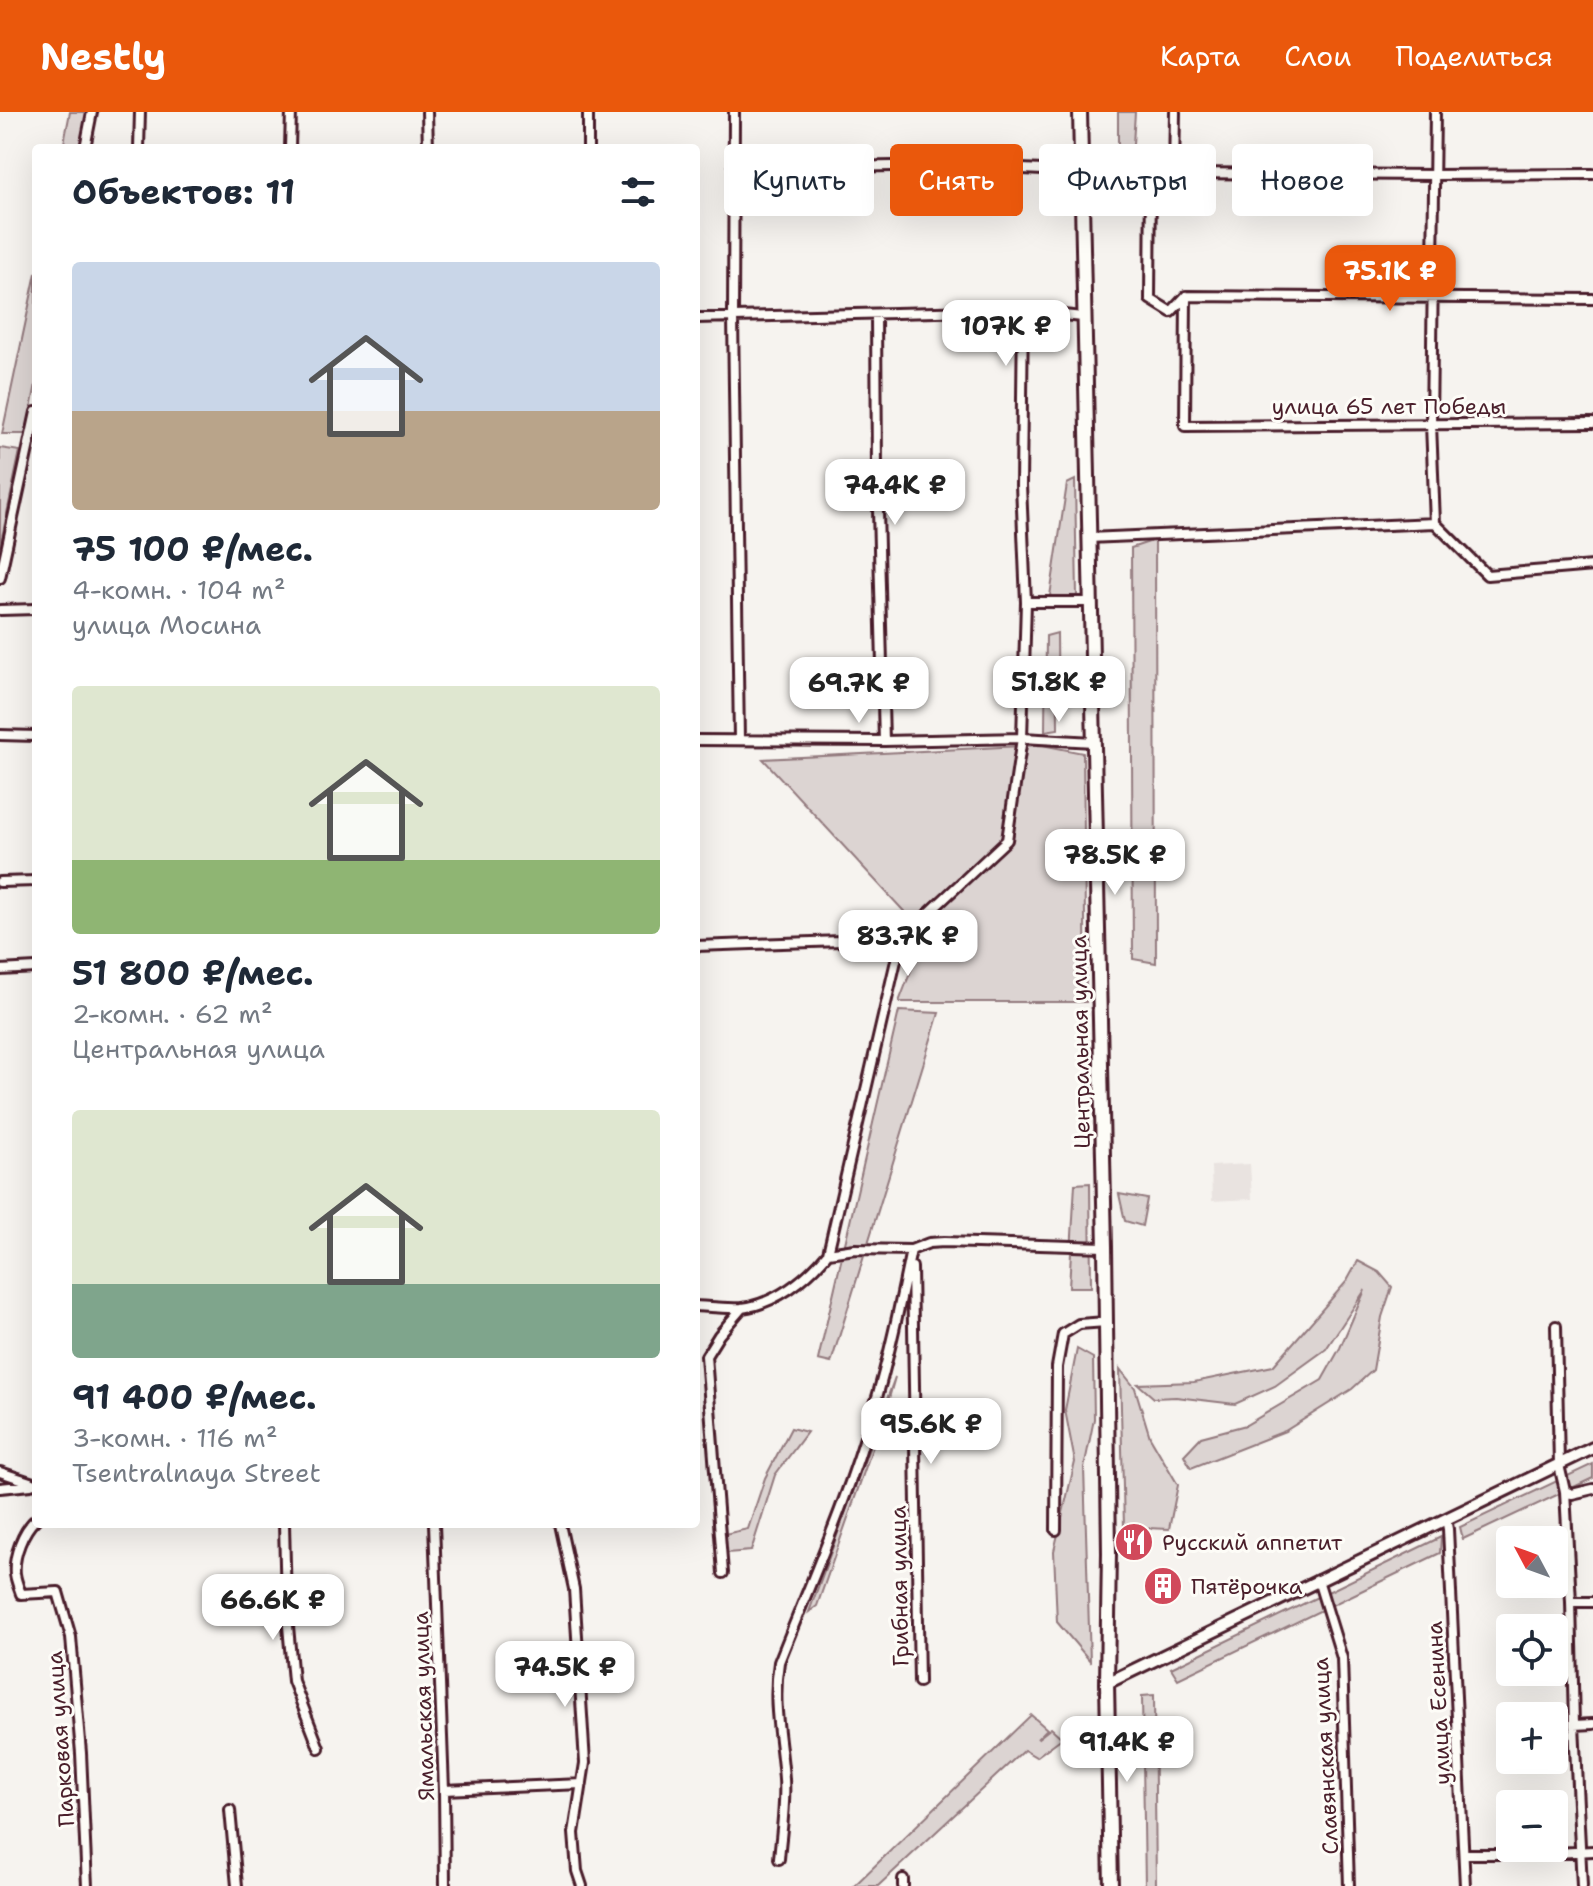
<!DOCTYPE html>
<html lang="ru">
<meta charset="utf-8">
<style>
:root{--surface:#fff;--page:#f2f2f3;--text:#1f2937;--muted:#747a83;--accent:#ea580c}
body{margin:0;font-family:"Shantell Sans",sans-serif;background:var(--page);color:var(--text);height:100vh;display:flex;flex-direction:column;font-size:30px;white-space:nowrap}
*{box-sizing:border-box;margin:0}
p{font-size:26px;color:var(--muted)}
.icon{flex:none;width:44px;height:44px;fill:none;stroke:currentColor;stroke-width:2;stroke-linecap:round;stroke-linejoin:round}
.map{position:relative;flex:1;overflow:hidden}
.sheet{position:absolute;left:32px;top:32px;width:668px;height:1384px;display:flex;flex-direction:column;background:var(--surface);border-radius:8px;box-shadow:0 8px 32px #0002}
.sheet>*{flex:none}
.top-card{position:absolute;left:724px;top:32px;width:748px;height:72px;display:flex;gap:16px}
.needle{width:52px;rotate:311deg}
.controls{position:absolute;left:1496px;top:1414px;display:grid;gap:16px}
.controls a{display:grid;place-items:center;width:72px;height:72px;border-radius:8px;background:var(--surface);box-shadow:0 8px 32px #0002;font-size:40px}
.price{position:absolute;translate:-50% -68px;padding:0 18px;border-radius:16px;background:#fff;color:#222;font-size:26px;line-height:52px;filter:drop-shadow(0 2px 4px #0008)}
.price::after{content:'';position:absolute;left:50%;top:48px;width:24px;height:18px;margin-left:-12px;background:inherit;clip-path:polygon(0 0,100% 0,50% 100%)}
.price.selected{background:var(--accent);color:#fff}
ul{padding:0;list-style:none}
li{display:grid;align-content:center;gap:16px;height:424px;padding:0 40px}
li span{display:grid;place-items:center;height:248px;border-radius:8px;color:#555}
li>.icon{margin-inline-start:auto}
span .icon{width:144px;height:144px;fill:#fffc;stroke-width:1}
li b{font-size:34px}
h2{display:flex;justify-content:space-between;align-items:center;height:96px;padding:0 40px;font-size:34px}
.tag{padding:0 28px;border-radius:8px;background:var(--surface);box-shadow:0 8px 32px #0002;font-size:28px;line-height:72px}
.tag.selected{background:var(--accent);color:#fff}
header{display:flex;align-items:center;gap:48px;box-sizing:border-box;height:112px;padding:0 40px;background:var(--accent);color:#fff}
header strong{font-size:38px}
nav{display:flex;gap:44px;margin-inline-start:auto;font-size:28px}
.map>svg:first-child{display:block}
</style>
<header>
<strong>Nestly</strong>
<nav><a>Карта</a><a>Слои</a><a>Поделиться</a></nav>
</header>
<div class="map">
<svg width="1593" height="1774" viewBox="0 0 1593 1774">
<rect width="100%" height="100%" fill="#f6f3ef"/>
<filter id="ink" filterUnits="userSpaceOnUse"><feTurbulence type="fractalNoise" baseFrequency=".0125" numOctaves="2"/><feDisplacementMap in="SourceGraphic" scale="16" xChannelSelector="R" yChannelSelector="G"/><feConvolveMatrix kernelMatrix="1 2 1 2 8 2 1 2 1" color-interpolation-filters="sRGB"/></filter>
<g filter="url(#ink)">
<path fill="#e9e3e0" d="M1250,1052L1252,1087L1212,1089L1211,1054Z"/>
<path fill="#dcd4d2" stroke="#937a7e" stroke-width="2" d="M70,0H92L85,36H63Z
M1118,0H1135L1132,48L1118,42Z
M36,161V272L26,322H2Z
M0,336L20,339L0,435Z
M1075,368L1077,485L1050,484L1067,372Z
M1155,428L1156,851L1133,847L1131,436Z
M1057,521L1058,617L1045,619L1046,524Z
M1042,633L1083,641L1086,890H899L925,822L763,647Z
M899,899L939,901L831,1251L818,1248Z
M1090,1071L1091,1175H1069L1075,1072Z
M1119,1082L1147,1087L1142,1114L1125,1109Z
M1358,1149L1379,1160L1392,1175L1382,1205L1373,1258L1352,1277L1285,1319L1191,1356L1184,1343L1201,1325L1246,1313L1322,1268L1340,1236L1365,1178L1326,1237L1275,1274L1235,1292L1176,1285L1154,1286L1138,1272L1194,1270L1273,1254L1347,1169Z
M1077,1237L1093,1246L1094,1307L1084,1356L1090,1549L1057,1510L1054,1439L1075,1350L1065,1298Z
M1120,1257L1135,1276L1150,1325L1178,1373L1169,1417L1124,1415Z
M895,1265L886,1297L817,1494L809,1500Z
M791,1316L807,1320L775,1363L751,1439L727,1441L720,1423L748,1417L765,1366Z
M1593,1352V1366L1463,1427L1460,1415Z
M1441,1425L1440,1441L1178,1567L1171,1556Z
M1154,1583L1156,1774H1145L1142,1584Z
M1031,1603L1047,1617L1037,1627L1051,1616L1062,1626L1036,1645L1024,1638L878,1774H854Z"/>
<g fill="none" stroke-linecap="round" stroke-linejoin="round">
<defs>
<path id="minor" d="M427,0L428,36
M588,0V36
M734,0L733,205L739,628
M85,36L92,0
M139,36L140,0
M290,36L291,0
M734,57L943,53L1063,59L1095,63L1174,61L1435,63L1593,62
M1174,61L1175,0
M1151,62L1150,187L1171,200L1186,184L1185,314L1593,311
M1186,184L1593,187
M876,202L877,359L884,629
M696,206L977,199H1023L1083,205
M1435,411L1487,463L1593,454
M1088,426L1435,411L1431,312L1435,0
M0,466L36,300
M1026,490H1091
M0,498L36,497
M0,623L36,624
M696,628L884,629L1022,626L1094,630
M0,770L36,769
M696,834L901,827
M0,858L36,856
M828,1141L901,827L1007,728L1022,626L1026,490L1021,373L1023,199
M912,1155L919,1570
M696,1194C711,1195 727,1197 742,1196C775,1192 807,1167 828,1141L855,1137L911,1138L929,1131L944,1130L1105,1135
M1556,1214L1559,1353L1565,1379L1571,1490L1574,1613L1582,1774
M0,1360L36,1372
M0,1376L31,1373
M1565,1379L1572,1382L1593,1377
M36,1407C23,1419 13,1444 15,1462C16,1469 19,1476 21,1482L58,1480L71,1525L81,1641L87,1774
M1446,1407L1448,1417L1465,1774
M284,1412L286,1492L293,1569L319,1636
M434,1412L444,1678L445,1774
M560,1412L574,1477L585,1651L574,1721L577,1759L582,1774
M1056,1418L1057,1255L1063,1222L1079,1212L1106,1210
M723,1461L706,1244L719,1223L742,1196
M1318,1468L1342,1546L1349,1774
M1571,1490H1593
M1574,1613L1593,1612
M444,1678L582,1672
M230,1698L237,1774
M1464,1742H1537L1593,1739
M779,1747C781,1721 786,1693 784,1667C781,1625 772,1593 779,1550C812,1467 849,1384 873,1299C889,1246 900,1192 911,1138
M903,1767V1774"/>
<path id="tertiary" d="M1107,1571L1593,1336"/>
<path id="secondary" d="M1080,0L1105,1135L1109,1441L1107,1571L1111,1774"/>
</defs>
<use href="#minor" stroke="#4a1f2b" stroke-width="14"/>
<use href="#tertiary" stroke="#4a1f2b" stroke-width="16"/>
<use href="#secondary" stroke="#4a1f2b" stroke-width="18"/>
<use href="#minor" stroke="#fdfcf7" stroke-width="8"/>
<use href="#tertiary" stroke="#fdfcf7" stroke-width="10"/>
<use href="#secondary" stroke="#fdfcf7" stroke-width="12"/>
</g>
</g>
<defs>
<symbol id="restaurant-disc" viewBox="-11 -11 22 22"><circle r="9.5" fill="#d1495b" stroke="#fdfcf7"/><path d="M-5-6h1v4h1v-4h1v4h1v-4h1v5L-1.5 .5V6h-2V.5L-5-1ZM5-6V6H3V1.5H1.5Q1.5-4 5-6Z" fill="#fff"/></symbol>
<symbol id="building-disc" viewBox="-11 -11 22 22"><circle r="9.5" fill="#d1495b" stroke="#fdfcf7"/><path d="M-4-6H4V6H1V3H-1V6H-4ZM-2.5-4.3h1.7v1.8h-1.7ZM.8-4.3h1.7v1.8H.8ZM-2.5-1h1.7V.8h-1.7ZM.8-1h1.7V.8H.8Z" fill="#fff"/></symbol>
</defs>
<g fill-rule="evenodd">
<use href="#restaurant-disc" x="1112" y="1408" width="44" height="44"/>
<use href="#building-disc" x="1141" y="1452" width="44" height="44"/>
</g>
<g text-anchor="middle" stroke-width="6" stroke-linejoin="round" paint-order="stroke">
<g font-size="22" fill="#4a1f2b" stroke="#fdfcf7">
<text x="1389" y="302">улица 65 лет Победы</text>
<text transform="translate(1080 930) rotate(-91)" y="8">Центральная улица</text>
<text transform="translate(899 1474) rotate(-91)" y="8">Грибная улица</text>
<text transform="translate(1438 1591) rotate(-93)" y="8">улица Есенина</text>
<text transform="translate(423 1594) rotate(-92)" y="8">Ямальская улица</text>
<text transform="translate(60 1627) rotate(-94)" y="8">Парковая улица</text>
<text transform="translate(1325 1644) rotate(-93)" y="8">Славянская улица</text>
</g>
<g font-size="22" fill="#4a1f2b" stroke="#fdfcf7" text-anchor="start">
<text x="1162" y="1438">Русский аппетит</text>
<text x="1191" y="1482">Пятёрочка</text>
</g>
</g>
</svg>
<div class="controls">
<a><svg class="needle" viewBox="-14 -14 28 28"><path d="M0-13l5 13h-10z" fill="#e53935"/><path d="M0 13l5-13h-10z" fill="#747a83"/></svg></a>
<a><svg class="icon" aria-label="locate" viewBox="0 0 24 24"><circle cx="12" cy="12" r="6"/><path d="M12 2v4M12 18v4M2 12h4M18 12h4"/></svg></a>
<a>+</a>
<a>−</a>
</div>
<b class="price selected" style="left:1390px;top:201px">75.1K ₽</b>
<b class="price" style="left:1006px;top:256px">107K ₽</b>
<b class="price" style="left:895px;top:415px">74.4K ₽</b>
<b class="price" style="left:1059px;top:612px">51.8K ₽</b>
<b class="price" style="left:859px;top:613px">69.7K ₽</b>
<b class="price" style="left:1115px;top:785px">78.5K ₽</b>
<b class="price" style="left:908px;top:866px">83.7K ₽</b>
<b class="price" style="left:931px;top:1354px">95.6K ₽</b>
<b class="price" style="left:273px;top:1530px">66.6K ₽</b>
<b class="price" style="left:565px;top:1597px">74.5K ₽</b>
<b class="price" style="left:1127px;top:1672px">91.4K ₽</b>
<div class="top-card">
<a class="tag">Купить</a>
<a class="tag selected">Снять</a>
<a class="tag">Фильтры</a>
<a class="tag">Новое</a>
</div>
<section class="sheet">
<h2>Объектов: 11<svg class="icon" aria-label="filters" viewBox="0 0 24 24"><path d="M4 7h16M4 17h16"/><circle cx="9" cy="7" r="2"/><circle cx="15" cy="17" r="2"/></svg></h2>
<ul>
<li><span style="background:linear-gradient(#c9d6e8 60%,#b9a48a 0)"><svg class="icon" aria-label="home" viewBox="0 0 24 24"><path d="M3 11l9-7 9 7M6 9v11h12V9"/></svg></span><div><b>75 100 ₽/мес.</b><p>4-комн. · 104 m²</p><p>улица Мосина</p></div></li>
<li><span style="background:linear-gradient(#dfe7d0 70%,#8fb573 0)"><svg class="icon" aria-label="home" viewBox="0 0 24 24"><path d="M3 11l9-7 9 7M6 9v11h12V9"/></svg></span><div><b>51 800 ₽/мес.</b><p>2-комн. · 62 m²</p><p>Центральная улица</p></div></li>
<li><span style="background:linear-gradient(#dfe7d0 70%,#7fa58c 0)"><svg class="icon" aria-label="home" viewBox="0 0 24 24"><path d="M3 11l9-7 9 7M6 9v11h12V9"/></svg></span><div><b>91 400 ₽/мес.</b><p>3-комн. · 116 m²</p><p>Tsentralnaya Street</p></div></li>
</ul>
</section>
</div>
